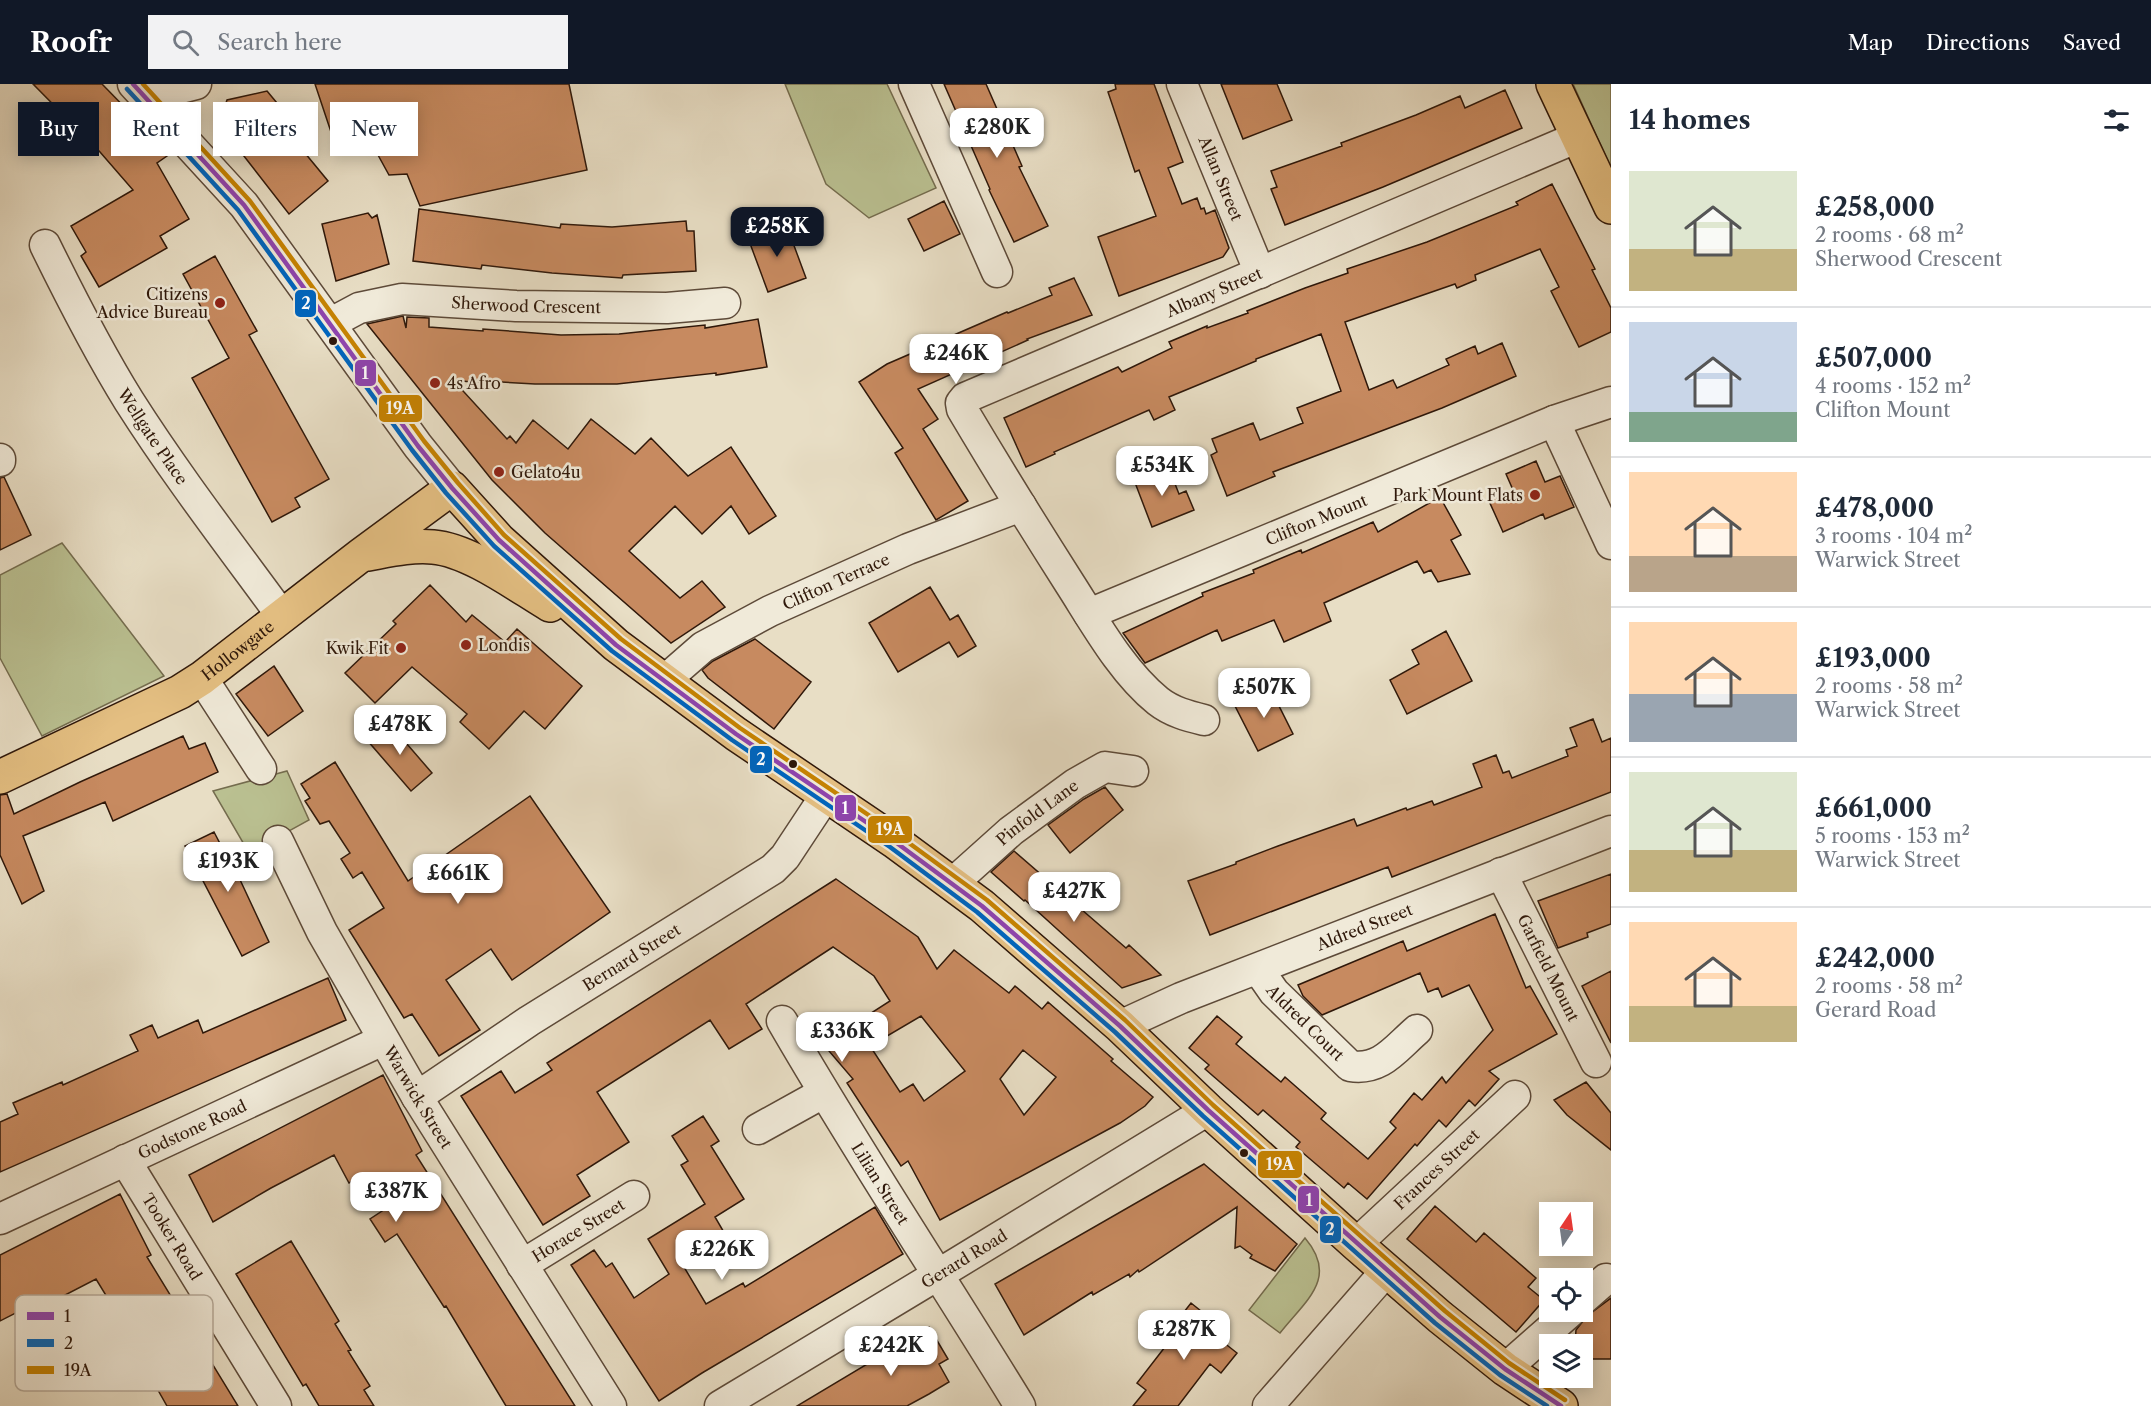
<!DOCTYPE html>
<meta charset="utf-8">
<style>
:root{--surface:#fff;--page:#f2f2f3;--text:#1f2937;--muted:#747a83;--line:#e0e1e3;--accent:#111827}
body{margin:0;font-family:"Libre Caslon Text",serif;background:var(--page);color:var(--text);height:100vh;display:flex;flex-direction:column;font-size:22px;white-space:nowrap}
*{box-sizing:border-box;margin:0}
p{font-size:20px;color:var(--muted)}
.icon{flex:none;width:33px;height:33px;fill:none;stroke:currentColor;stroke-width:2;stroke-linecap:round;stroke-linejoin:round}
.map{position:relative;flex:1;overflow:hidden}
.details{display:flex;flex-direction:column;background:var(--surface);width:540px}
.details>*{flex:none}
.guide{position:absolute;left:18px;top:18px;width:570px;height:54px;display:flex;gap:12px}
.needle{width:39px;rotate:13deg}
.controls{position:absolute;left:1539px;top:1118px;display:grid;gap:12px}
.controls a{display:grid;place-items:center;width:54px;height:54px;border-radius:0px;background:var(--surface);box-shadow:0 3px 15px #0003;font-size:30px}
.price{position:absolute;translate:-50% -51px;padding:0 14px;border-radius:12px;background:#fff;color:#222;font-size:20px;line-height:39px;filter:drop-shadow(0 2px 3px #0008)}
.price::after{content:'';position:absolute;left:50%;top:36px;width:18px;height:14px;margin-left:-9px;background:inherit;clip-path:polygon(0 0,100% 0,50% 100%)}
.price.on{background:var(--accent);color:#fff}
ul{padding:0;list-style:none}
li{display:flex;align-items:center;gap:18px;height:150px;padding:0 18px}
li+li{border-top:2px solid var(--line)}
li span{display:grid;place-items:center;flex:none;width:168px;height:120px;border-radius:0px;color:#555}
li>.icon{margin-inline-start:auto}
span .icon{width:72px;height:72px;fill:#fffc;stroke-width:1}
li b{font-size:26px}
h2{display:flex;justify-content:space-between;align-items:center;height:72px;padding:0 18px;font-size:26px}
.chip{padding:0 21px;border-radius:0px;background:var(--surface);box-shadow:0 3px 15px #0003;font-size:21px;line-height:54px}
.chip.on{background:var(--accent);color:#fff}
header{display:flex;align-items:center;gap:36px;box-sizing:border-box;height:84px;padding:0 30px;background:var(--accent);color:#fff}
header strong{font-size:28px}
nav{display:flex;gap:33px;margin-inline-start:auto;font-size:21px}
.search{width:420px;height:54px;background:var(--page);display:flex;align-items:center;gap:15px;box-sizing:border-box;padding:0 21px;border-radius:0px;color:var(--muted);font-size:22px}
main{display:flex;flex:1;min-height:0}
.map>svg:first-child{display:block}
</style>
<header>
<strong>Roofr</strong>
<div class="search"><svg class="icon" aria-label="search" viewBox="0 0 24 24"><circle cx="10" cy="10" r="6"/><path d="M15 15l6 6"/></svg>Search here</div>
<nav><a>Map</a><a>Directions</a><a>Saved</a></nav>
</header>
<main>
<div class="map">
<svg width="1611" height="1322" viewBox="0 0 1611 1322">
<rect width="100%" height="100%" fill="#e8dec5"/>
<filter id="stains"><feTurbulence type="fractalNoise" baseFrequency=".00333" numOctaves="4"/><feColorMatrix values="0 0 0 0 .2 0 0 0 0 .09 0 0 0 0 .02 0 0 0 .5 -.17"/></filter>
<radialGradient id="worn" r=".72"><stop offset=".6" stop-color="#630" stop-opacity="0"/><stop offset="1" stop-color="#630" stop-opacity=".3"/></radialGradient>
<path fill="#bac091" stroke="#746c4e" stroke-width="1.5" d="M785,0H887L936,104L869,134L826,100Z
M1573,0H1611V84Z
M62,459L164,592L42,652L0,574V491Z
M287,687L309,736L249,769L213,707Z
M1305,1154C1339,1194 1306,1216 1280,1249L1249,1226Z"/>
<path fill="#c78a60" stroke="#2f180a" stroke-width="1.5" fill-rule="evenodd" d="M33,0H102L170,70L157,79L189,135L160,152L167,164L99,203L81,172L86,168L71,142L133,106L100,68Z
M315,0H569L587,86L420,122L407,90L389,91L367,51L334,57Z
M944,0H986L1022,82L1019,83L1048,142L1014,158L989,106L990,105Z
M1115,0H1154L1183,78L1168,84L1182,120L1197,114L1201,125L1204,124L1206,130L1215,126L1229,164L1223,173L1119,212L1098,153L1156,132L1139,86L1135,88L1108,8L1116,5Z
M1221,0H1277L1292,36L1243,55Z
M1505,6L1522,44L1383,103L1285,141L1271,105L1277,103L1271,87L1342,62L1341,59L1416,31L1460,12L1465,24Z
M267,7L312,61L300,63L328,97L289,130L219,40L227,16Z
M1552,100L1595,185L1592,186L1611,224V248L1579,263L1551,207L1559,203L1540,165L1475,191L1476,196L1457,204L1455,200L1345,238L1369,306L1393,296L1397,304L1449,281L1446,275L1475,262L1478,270L1502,259L1516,292L1442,324L1273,388L1275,392L1227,412L1211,371L1217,368L1212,355L1253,339L1260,356L1303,339L1297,324L1341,307L1321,250L1256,275V277L1169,313L1175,326L1154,336L1149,326L1054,368L1055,370L1026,383L1004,334L1118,283L1122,288L1172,264L1169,258L1207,242V244L1248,229L1247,227L1305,204L1348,189L1347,185L1427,158L1518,121L1516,118Z
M944,117L960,150L924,167L908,135Z
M419,125L560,144L561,140L612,143L686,137L687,147H694L696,187L623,191L622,194L552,189L482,181L481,185L413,177Z
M368,129L372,134L377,131L389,180L336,197L322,140Z
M786,140L806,194L768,208L748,154Z
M215,172L257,247L249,251L329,395L295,414L300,423L272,438L192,294L229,274L183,190Z
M1074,194L1092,231L1027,255L1028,256L918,305L938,335L923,345L968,417L936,436L895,369L903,364L859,298L887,280L1007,228L1008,229L1052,211L1049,204Z
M403,232L406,244L407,233L429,234V243L483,247V245L561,251L619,250L705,241V244L758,235L767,283L716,291V289L617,300H535L484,297L489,300L453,296L507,355L510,352L516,359L533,336L568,365L591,335L635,370L651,354L688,392L731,363L776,432L749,450L731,422L702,450L675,422L629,467L680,514L702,497L725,523L671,559L545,449L492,396L367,240Z
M1536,377L1545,398L1560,392L1574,423L1545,435L1543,430L1503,448L1489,417L1513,406L1506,390Z
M1168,382L1179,410L1186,407L1194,426L1152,443L1134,396Z
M4,393L31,451L0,466V394Z
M1440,413L1461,451L1451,456L1470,490L1438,498L1431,486L1424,489L1417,477L1324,519L1331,537L1284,558L1274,536L1222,557L1217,546L1145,579L1123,549L1203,512L1202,509L1254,489L1253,486L1301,466L1302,469L1373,438L1378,448Z
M430,501L466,538L472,531L505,558L517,545L582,602L545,645L524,627L489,665L460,638L467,630L412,583L375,619L345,589L396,540L393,537Z
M930,503L950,536L958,531L976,562L958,573L949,558L898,588L869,539Z
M1446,547L1472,597L1407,630L1390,596L1419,580L1412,566Z
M755,555L811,598L774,645L708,594L702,586L713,577Z
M274,582L303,627L268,652L236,610Z
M1269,602L1293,650L1258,667L1234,620Z
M1593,635L1602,658L1611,654V708L1392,793L1388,783L1210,851L1188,797L1236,780V778L1278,762L1354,735L1357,742L1406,724L1407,726L1432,717L1434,721L1482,703L1473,680L1496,671L1503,689L1509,687L1512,694L1568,672L1566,666L1577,662L1570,644Z
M388,638L432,689L411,707L367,656Z
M183,652L189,665L205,659L218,688L113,737L105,718L23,752L44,807L22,820L0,771V711L7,710L14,730L80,698Z
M335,678L408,797L530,712L610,828L512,896L491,865L446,896L480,946L439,972L412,930L404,934L349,846L384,824L362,788L353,794L341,775L350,769L329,737L320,740L305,717L310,714L301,700Z
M1105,703L1123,726L1070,769L1048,741L1084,715Z
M214,748L226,771L228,770L269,858L242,872L185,762Z
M1014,767L1126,864L1129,861L1161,891L1122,904L1025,816L1024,817L991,788Z
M1611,790V840L1587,849L1588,853L1558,864L1538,817Z
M836,795L918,853L937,885L954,866L1009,909L1015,902L1042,925L1048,918L1113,975L1111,977L1153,1013L1145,1022L1120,1039L940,1136L908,1077L901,1082L847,999L853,995L823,960L890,917L874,892L833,863L746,920L762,945L729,965L710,936L597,1008L629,1058L577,1091L590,1112L543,1141L461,1012L501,987L515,1009L552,986L547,979ZM921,932L965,987L924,1017L913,1000L900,1008L870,962ZM1023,966L1056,993L1024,1031L1000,995Z
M1495,830L1526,904L1530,902L1557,950L1489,987L1499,995L1475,1022L1469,1016L1446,1043L1439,1036L1417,1062L1415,1060L1367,1115L1348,1099L1344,1104L1296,1063L1300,1058L1263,1026L1258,1031L1205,985L1209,981L1189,964L1217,932L1242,953L1236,960L1281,998L1285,993L1326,1029L1321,1035L1368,1075L1396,1044L1390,1038L1414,1009L1422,1016L1442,993L1446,999L1493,946L1469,901L1442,913L1438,904L1428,908L1420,889L1322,931L1303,912L1298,901L1403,857L1407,867Z
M1611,887V959L1582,902Z
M328,894L346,936L0,1088V1038L18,1030L13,1019L62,998L63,1001L138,967L130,951L152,941L158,954L198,936L203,949Z
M383,991L422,1067L416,1071L575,1322H506L446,1222L444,1223L397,1150L385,1158L370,1135L382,1127L361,1092L349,1099L334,1071L271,1104L213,1138L189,1091Z
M1586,998L1611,1029V1066L1567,1031L1554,1016Z
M703,1032L719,1057L711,1062L744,1115L715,1133L729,1157L684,1183L706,1220L743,1199L745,1203L875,1123L903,1170L702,1289L659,1317L571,1181L594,1166L606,1183L612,1179L634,1214L669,1190L648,1155L705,1120L681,1081L688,1077L672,1052Z
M1204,1080L1297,1160L1275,1187L1250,1174L1252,1171L1240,1162L1235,1164L1237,1123L1139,1188L1138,1186L1130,1193L1129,1190L1093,1211L1092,1208L1024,1251L995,1200Z
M120,1110L151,1171L147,1173L238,1322H167L129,1255L132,1254L96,1195L42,1223L39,1217L0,1237V1171Z
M1435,1122L1476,1158L1484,1149L1536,1194L1528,1203L1544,1216L1516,1248L1407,1155Z
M291,1157L339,1237L335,1240L351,1266L348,1267L370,1302L364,1306L374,1322H319L306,1300L303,1302L236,1190Z
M1611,1214V1275H1582V1260H1575L1576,1246L1587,1232Z
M1191,1219L1211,1235L1204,1243L1237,1269L1221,1289L1210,1280L1178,1322H1133L1146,1306L1137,1299L1175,1250L1170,1246Z
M929,1243L948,1275L939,1280L949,1298L929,1310L907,1322H797Z"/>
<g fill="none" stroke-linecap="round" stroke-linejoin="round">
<defs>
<g id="minor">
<path d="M133,0L244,121L418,362L452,404"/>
<path d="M914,0L997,188"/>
<path id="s1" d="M1182,0L1260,189"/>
<path d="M146,13L196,0"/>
<path id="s2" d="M45,161C71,214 98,267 129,317C176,391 230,461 282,532"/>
<path id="s3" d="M331,239L359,224L402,215L516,222L667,224L725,219"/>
<path d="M1554,337L1611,460"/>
<path d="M0,375V377"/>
<path id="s4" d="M1089,530L1554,337L1611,318"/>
<path d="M202,594L261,685"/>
<path id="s5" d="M664,597L703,563L770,527L908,465L1021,422"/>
<path id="s6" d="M1204,636C1188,632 1172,628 1158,617C1122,588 1095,539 1070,500C1033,442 997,384 962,325L961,319L965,314L1578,53"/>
<path id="s7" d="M278,757L322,848L417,1013L611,1322"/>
<path id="s8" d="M1501,789L1596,978"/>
<path id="s9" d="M953,799L1011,747L1075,700L1105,683L1133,687"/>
<path id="s10" d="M1258,885L1274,908L1350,982C1381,987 1395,965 1417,946"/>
<path id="s11" d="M782,937C857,1067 941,1193 1020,1322"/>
<path id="s12" d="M1120,942L1181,914L1611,747"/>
<path id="s13" d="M417,1013L529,937L773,785L785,773L826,711"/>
<path d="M758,1045L823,1009"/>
<path id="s14" d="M125,1076L276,1322"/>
<path id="s15" d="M0,1135L383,956"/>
<path id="s16" d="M1356,1160L1515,1012"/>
<path id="s17" d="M522,1181L634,1112"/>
<path d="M1582,1216L1606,1195"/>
<path d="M1505,1285L1571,1227"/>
<path id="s18" d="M720,1322L939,1190L1208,1026"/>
<path d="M1268,1322L1387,1186"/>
</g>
<g id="major">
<path d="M1553,0L1611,123"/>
<path d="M368,470C390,466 411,461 433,463C470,466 518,502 550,521"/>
<path id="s19" d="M0,693L180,608L202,594L361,471L452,404L499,456L616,561L736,650L894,757L982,822L1120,942L1208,1026L1356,1160L1440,1233L1505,1285L1561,1322"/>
</g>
</defs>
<use href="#minor" stroke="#5d4a39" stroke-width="33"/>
<use href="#major" stroke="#2f180a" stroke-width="36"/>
<use href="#minor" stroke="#f0ead9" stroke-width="30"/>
<use href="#major" stroke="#e4bf82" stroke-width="33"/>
<defs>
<path id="bus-1" d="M133,0L244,121L418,362L452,404L499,456L616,561L736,650L894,757L982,822L1120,942L1208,1026L1440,1233L1505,1285L1561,1322"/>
<path id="bus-2" d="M127,5L238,126L412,366L446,409L494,462L612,567L732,656L890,763L977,828L1115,948L1203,1032L1435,1239L1500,1291L1547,1322"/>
<path id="bus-3" d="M143,0L250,117L424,357L458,399L504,451L621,555L740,644L898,751L987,816L1125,936L1213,1021L1445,1227L1509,1279L1565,1316"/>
</defs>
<use href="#bus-1" stroke="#f0ead9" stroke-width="9"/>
<use href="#bus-2" stroke="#f0ead9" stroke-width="9"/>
<use href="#bus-3" stroke="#f0ead9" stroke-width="9"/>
<use href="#bus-1" stroke="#8e44ad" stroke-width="4.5"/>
<use href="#bus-2" stroke="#0065bd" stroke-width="4.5"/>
<use href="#bus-3" stroke="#c58202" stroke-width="4.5"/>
</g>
<g fill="#8f2418" stroke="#f0ead9" stroke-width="2">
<circle cx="220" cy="219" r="6"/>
<circle cx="435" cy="299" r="6"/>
<circle cx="499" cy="388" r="6"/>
<circle cx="1535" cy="411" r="6"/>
<circle cx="466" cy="561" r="6"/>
<circle cx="401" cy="564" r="6"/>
</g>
<g fill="#2f180a" stroke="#f0ead9" stroke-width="2">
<circle cx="333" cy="257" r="5"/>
<circle cx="793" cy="680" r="5"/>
<circle cx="1244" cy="1069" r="5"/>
</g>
<g text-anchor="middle" stroke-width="5" stroke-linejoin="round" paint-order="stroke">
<g font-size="16" fill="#2f180a" stroke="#f0ead9">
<text dy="6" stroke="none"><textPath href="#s1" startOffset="102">Allan Street</textPath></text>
<text dy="6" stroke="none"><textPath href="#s6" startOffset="686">Albany Street</textPath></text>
<text dy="6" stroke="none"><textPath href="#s3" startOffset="200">Sherwood Crescent</textPath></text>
<text dy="6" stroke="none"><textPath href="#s2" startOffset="220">Wellgate Place</textPath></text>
<text dy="6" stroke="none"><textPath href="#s4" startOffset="246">Clifton Mount</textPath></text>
<text dy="6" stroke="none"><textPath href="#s5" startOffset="200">Clifton Terrace</textPath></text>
<text dy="6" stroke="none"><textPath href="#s19" startOffset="270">Hollowgate</textPath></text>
<text dy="6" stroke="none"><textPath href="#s9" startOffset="110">Pinfold Lane</textPath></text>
<text dy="6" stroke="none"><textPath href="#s12" startOffset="264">Aldred Street</textPath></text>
<text dy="6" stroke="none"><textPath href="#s13" startOffset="256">Bernard Street</textPath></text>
<text dy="6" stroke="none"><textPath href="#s8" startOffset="106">Garfield Mount</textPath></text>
<text dy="6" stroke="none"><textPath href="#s10" startOffset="72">Aldred Court</textPath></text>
<text dy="6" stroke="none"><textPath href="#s7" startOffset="292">Warwick Street</textPath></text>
<text dy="6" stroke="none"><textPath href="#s15" startOffset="212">Godstone Road</textPath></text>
<text dy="6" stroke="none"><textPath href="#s16" startOffset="110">Frances Street</textPath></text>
<text dy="6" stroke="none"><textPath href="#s11" startOffset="190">Lilian Street</textPath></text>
<text dy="6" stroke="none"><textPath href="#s17" startOffset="66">Horace Street</textPath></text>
<text dy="6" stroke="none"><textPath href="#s14" startOffset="90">Tooker Road</textPath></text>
<text dy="6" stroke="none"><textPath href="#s18" startOffset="285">Gerard Road</textPath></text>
</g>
<g font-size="16" fill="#2f180a" stroke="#f0ead9" text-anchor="end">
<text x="208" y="216">Citizens<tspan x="208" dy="18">Advice Bureau</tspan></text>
<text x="447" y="305" text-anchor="start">4s Afro</text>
<text x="511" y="394" text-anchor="start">Gelato4u</text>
<text x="1523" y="417">Park Mount Flats</text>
<text x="478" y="567" text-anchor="start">Londis</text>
<text x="389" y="570">Kwik Fit</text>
</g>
</g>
<rect x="15" y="1211" width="198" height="96" rx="9" fill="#f0ead9" stroke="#b6ab9b" stroke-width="1.5"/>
<rect x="27" y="1228" width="27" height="8" fill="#8e44ad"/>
<rect x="27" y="1255" width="27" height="8" fill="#0065bd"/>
<rect x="27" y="1282" width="27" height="8" fill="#c58202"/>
<g font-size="16" fill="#2f180a">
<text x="64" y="1238">1</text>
<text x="64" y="1265">2</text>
<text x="64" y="1292">19A</text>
</g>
<g stroke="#f0ead9" stroke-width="2">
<rect x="294" y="205" width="23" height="29" rx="6" fill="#0065bd"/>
<rect x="354" y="275" width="23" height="28" rx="6" fill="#8e44ad"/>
<rect x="378" y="310" width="45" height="29" rx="6" fill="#c58202"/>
<rect x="749" y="661" width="24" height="29" rx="6" fill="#0065bd"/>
<rect x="834" y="710" width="23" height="28" rx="6" fill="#8e44ad"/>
<rect x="867" y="731" width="46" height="29" rx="6" fill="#c58202"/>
<rect x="1257" y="1066" width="46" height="29" rx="6" fill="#c58202"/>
<rect x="1297" y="1101" width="23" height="29" rx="6" fill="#8e44ad"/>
<rect x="1319" y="1131" width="23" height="29" rx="6" fill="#0065bd"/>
</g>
<g font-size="16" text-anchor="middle" font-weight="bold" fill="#fff">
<text x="306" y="225">2</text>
<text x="365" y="295">1</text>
<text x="400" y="330">19A</text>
<text x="761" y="681">2</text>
<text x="845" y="730">1</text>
<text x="890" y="751">19A</text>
<text x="1280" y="1086">19A</text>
<text x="1309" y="1122">1</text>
<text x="1330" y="1151">2</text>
</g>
<rect width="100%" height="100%" filter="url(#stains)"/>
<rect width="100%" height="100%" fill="url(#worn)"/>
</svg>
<div class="controls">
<a><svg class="needle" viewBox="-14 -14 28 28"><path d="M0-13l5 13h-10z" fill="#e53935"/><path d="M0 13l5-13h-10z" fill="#747a83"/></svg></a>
<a><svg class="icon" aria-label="locate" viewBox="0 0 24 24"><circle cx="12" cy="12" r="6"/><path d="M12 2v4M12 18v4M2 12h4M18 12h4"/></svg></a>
<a><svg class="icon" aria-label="layers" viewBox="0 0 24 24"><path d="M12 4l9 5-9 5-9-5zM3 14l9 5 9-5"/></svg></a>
</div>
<b class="price" style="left:997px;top:75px">£280K</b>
<b class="price on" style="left:777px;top:174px">£258K</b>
<b class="price" style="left:956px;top:301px">£246K</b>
<b class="price" style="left:1162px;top:413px">£534K</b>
<b class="price" style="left:1264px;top:635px">£507K</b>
<b class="price" style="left:400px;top:672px">£478K</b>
<b class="price" style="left:228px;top:809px">£193K</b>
<b class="price" style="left:458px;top:821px">£661K</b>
<b class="price" style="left:1074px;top:839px">£427K</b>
<b class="price" style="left:842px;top:979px">£336K</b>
<b class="price" style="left:396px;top:1139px">£387K</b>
<b class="price" style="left:722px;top:1197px">£226K</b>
<b class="price" style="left:1184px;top:1277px">£287K</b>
<b class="price" style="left:891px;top:1293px">£242K</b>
<div class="guide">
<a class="chip on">Buy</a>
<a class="chip">Rent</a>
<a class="chip">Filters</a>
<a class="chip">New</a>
</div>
</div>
<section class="details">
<h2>14 homes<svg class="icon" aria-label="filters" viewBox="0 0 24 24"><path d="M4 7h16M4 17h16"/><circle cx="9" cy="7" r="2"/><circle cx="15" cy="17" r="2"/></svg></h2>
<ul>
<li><span style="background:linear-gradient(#dfe7d0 65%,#c2b280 0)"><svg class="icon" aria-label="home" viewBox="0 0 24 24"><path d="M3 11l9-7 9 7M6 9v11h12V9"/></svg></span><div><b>£258,000</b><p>2 rooms · 68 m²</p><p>Sherwood Crescent</p></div></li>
<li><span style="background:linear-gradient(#c9d6e8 75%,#7fa58c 0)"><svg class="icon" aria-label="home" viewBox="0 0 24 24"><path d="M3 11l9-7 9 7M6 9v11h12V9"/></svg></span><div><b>£507,000</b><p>4 rooms · 152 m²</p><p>Clifton Mount</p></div></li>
<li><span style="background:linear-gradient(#ffd9b3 70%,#b9a48a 0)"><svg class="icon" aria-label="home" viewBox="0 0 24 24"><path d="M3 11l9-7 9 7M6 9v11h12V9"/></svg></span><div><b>£478,000</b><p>3 rooms · 104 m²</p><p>Warwick Street</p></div></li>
<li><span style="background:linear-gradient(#ffd9b3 60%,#9aa5b1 0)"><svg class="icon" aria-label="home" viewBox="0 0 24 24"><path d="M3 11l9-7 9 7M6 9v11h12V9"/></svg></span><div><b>£193,000</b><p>2 rooms · 58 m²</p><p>Warwick Street</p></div></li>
<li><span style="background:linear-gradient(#dfe7d0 65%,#c2b280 0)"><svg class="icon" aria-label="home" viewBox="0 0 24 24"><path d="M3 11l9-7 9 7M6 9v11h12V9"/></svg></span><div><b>£661,000</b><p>5 rooms · 153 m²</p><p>Warwick Street</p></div></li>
<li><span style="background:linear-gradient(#ffd9b3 70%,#c2b280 0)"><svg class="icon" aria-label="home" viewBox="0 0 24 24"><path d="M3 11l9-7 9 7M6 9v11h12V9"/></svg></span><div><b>£242,000</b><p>2 rooms · 58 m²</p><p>Gerard Road</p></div></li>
</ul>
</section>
</main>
